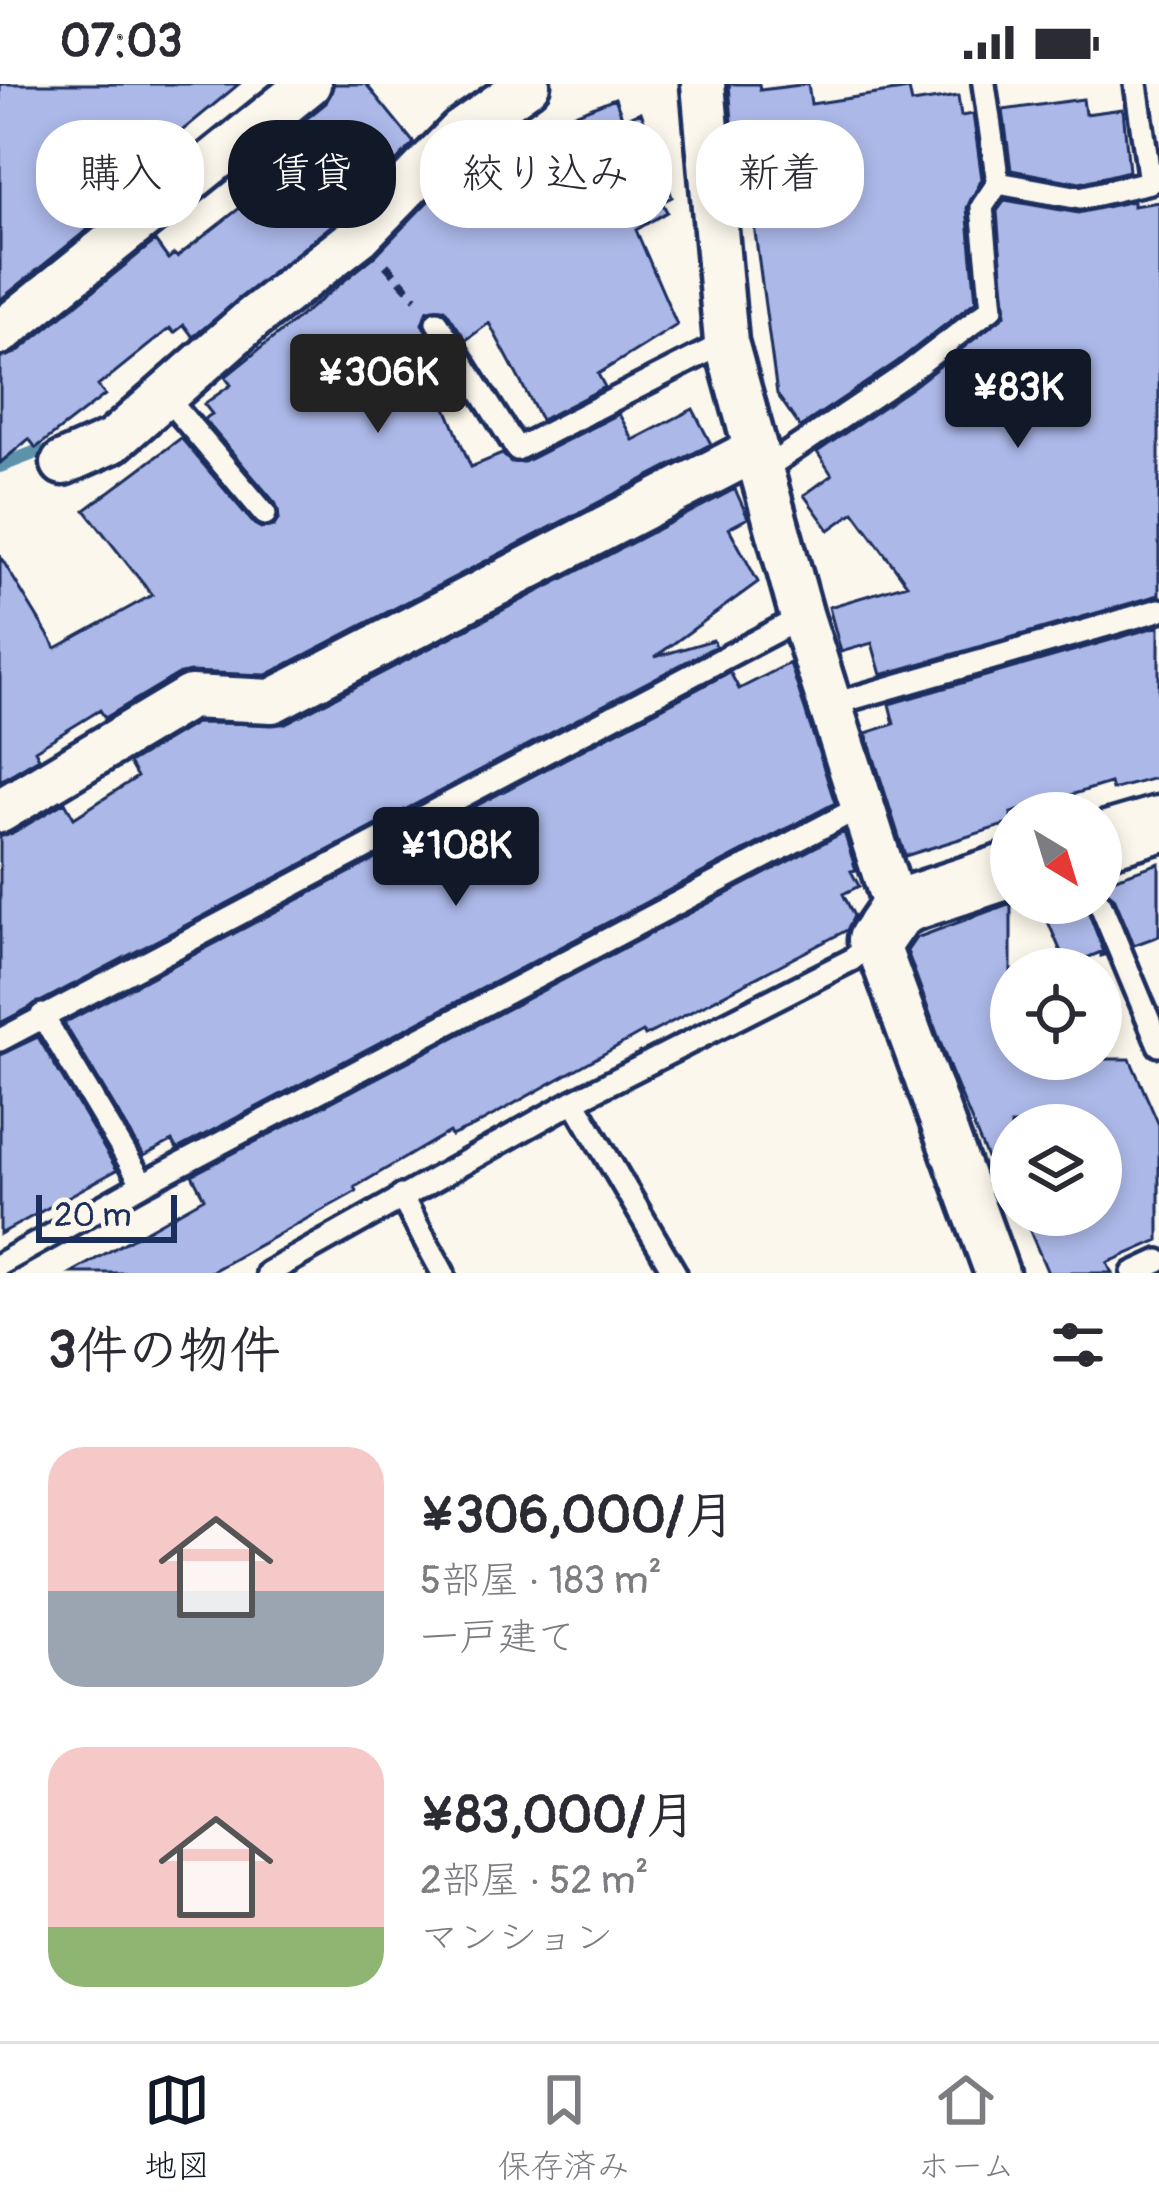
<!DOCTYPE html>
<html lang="ja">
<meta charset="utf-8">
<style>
:root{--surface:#fff;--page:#f7f7f7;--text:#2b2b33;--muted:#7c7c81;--line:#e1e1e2;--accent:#111827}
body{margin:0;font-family:Pangolin,"Klee One",sans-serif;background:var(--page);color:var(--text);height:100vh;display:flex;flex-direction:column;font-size:45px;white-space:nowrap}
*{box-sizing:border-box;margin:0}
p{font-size:39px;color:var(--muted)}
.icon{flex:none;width:66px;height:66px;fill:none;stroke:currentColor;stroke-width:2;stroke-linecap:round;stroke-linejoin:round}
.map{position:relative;height:1189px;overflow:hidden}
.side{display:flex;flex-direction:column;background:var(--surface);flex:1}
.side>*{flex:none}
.guide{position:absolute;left:36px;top:36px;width:1089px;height:108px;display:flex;gap:24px}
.needle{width:78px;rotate:142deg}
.fabs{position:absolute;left:990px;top:708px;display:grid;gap:24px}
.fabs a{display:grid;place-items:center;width:132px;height:132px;border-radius:50%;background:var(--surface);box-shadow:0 6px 18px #0003;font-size:60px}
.scale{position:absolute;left:36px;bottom:30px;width:141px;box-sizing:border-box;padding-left:12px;border:6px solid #1b2f5e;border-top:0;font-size:33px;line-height:42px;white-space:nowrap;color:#1b2f5e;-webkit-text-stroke:9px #fbf7ec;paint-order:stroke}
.price{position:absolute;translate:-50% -102px;padding:0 27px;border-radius:12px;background:var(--accent);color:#fff;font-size:39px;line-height:78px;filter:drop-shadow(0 3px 6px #0008)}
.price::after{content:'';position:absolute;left:50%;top:72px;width:36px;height:27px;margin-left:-18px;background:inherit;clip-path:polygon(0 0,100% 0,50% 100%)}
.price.selected{background:#222;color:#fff}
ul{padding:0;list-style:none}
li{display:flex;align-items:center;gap:36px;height:300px;padding:0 48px}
li span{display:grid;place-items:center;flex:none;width:336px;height:240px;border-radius:36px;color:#555}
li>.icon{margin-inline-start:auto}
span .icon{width:144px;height:144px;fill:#fffc;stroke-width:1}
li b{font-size:51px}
h2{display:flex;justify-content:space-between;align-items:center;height:144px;padding:0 48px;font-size:51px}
.chip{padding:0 42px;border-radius:48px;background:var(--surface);box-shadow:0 6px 18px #0003;font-size:42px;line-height:108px}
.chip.selected{background:var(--accent);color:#fff}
.status{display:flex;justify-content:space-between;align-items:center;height:84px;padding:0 60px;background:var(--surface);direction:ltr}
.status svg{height:33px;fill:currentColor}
.menu{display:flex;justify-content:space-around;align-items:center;height:168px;border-top:3px solid var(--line);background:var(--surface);font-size:33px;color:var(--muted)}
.menu a{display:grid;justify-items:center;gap:6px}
.menu .selected{color:var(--accent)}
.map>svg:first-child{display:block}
</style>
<div class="status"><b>07:03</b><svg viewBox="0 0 49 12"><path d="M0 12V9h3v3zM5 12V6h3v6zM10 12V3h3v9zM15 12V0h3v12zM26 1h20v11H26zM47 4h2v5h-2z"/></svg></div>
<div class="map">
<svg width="1159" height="1189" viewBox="0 0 1159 1189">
<rect width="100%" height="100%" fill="#fbf7ec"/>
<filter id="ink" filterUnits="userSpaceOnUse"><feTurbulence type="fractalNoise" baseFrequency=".00833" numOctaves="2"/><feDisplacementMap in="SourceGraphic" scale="24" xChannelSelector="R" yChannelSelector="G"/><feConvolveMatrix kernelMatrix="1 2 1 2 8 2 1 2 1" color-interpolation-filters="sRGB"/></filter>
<g filter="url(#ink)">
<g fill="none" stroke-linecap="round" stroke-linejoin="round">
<path stroke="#5b93ab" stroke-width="14" d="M0,382L39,367"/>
</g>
<path fill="#acb8e8" stroke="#1b2f5e" stroke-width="3" d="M0,0H239L127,92L138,105L0,216Z
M334,0H366L414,59L342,133L193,253L184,241L174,249L170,244L98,302L105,311L36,364L29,355L0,379V274L16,269L155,157L168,175L174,170L177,173L287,87L280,79L302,61L291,47L326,19Z
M729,0H759L760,6L808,0L811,20L909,5L912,19L958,12L961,32L973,30L982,95L967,124L976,217L897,278L800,343L777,310L743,60L734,62Z
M615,14L623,35L641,28L672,113L662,118L667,128L636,146L677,241L598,290L605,303L541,336L489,239L466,256L445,225L428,226L422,240L442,274L429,283L471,383L502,370L511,378H524L619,330L633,356L693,325L711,360L266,591L190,588L177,591L105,634L100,626L35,666L39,674L0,697V472L56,564L152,511L85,426L181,354L254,440L261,444L274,442L279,434L276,420L204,335L212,330L204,320L231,301L225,293L375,172L472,72L496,55L499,60Z
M1083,15L1085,30L1123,25L1129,87L1080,99L1011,86L1003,26Z
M1005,116L1078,129L1133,117V122L1159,118V511L881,591L872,559L841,568L829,523L907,500L854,428L829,446L804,411L832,391L817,368L914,302L1005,231L997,127Z
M735,405L748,434L729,444L758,498L655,573L713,556L716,562L0,939V752L13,749L65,718L74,734L137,693L129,679L196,639L284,640Z
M1159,542V693L1112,706L1110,699L1011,729V739L905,772L866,649L894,640L889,620Z
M790,579L835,719L177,1065L172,1057L144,1072L64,939L730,588L739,605Z
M844,748L856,786L851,787L859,802L843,810L854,832L847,846L645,952L643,948L474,1042L451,1052L449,1048L355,1103L357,1107L209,1189H71L204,1114L192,1091Z
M1159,779V852L1134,861L1114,813L1101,804V799Z
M1011,819V975H1130L1159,1041V1156L1107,1179L1112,1189H1048L1023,1131H1101V1041H1011L1010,1130L950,985L907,867L916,854Z
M1040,819H1085L1105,871L1101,872V868L1067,882Z
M38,953L117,1086L0,1150V971Z"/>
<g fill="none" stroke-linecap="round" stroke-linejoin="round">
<defs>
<path id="service" d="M998,99L1080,114L1150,98L1136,0
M437,238L517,365L726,258
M165,312L265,430
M760,388L906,290L992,224L982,123L998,99L984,0
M830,621L1159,526
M1100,819L1159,961
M42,931L143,1100
M0,956L802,533
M574,1017L675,1189
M401,1112L443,1189
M0,1180L143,1100L862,722
M268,1189L574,1017L851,876L876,856
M1133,1189L1159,1177"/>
<path id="minor" d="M703,0L726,258L802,533L896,827
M0,249L309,0
M63,379L113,357L253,234L359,152L460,48L528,0
M0,727L190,613L272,617L755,366
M876,856L997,1189"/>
<path id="tertiary" d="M1101,757L1159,740
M876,856L896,827L911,819L1011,786"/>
</defs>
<use href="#service" stroke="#1b2f5e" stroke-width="30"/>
<use href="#minor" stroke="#1b2f5e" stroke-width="51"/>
<use href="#tertiary" stroke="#1b2f5e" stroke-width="63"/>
<path stroke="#1b2f5e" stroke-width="8" stroke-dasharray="12 9" stroke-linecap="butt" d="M386,181L416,214"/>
<use href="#service" stroke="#fbf7ec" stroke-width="21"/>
<use href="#minor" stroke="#fbf7ec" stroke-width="42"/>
<use href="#tertiary" stroke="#fbf7ec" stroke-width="54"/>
</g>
</g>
</svg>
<div class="fabs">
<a><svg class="needle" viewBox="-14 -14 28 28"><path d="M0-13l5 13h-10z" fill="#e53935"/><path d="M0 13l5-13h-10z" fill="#7c7c81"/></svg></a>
<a><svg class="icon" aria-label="locate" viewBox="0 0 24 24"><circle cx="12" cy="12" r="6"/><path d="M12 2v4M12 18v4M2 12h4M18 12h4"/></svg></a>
<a><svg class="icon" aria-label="layers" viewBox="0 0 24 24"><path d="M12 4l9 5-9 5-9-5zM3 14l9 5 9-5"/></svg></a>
</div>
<div class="scale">20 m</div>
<b class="price selected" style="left:378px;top:352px">¥306K</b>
<b class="price" style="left:1018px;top:367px">¥83K</b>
<b class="price" style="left:456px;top:825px">¥108K</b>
<div class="guide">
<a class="chip">購入</a>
<a class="chip selected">賃貸</a>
<a class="chip">絞り込み</a>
<a class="chip">新着</a>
</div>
</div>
<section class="side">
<h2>3件の物件<svg class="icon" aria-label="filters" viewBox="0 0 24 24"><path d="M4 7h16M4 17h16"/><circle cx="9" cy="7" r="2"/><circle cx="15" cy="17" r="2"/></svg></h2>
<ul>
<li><span style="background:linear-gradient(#f6c9c9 60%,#9aa5b1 0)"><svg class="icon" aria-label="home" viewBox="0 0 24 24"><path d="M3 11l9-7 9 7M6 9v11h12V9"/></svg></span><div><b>¥306,000/月</b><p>5部屋 · 183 m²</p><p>一戸建て</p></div></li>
<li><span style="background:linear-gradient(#f6c9c9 75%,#8fb573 0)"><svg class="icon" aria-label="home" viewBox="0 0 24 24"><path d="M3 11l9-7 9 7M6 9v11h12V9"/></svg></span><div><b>¥83,000/月</b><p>2部屋 · 52 m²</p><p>マンション</p></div></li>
</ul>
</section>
<nav class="menu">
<a class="selected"><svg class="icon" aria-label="map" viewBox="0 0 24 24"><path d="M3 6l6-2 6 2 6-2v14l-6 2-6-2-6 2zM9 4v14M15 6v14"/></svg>地図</a>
<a><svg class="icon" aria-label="saved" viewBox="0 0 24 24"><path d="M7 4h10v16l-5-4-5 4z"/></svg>保存済み</a>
<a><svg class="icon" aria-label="home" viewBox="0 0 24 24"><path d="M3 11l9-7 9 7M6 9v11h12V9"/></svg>ホーム</a>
</nav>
